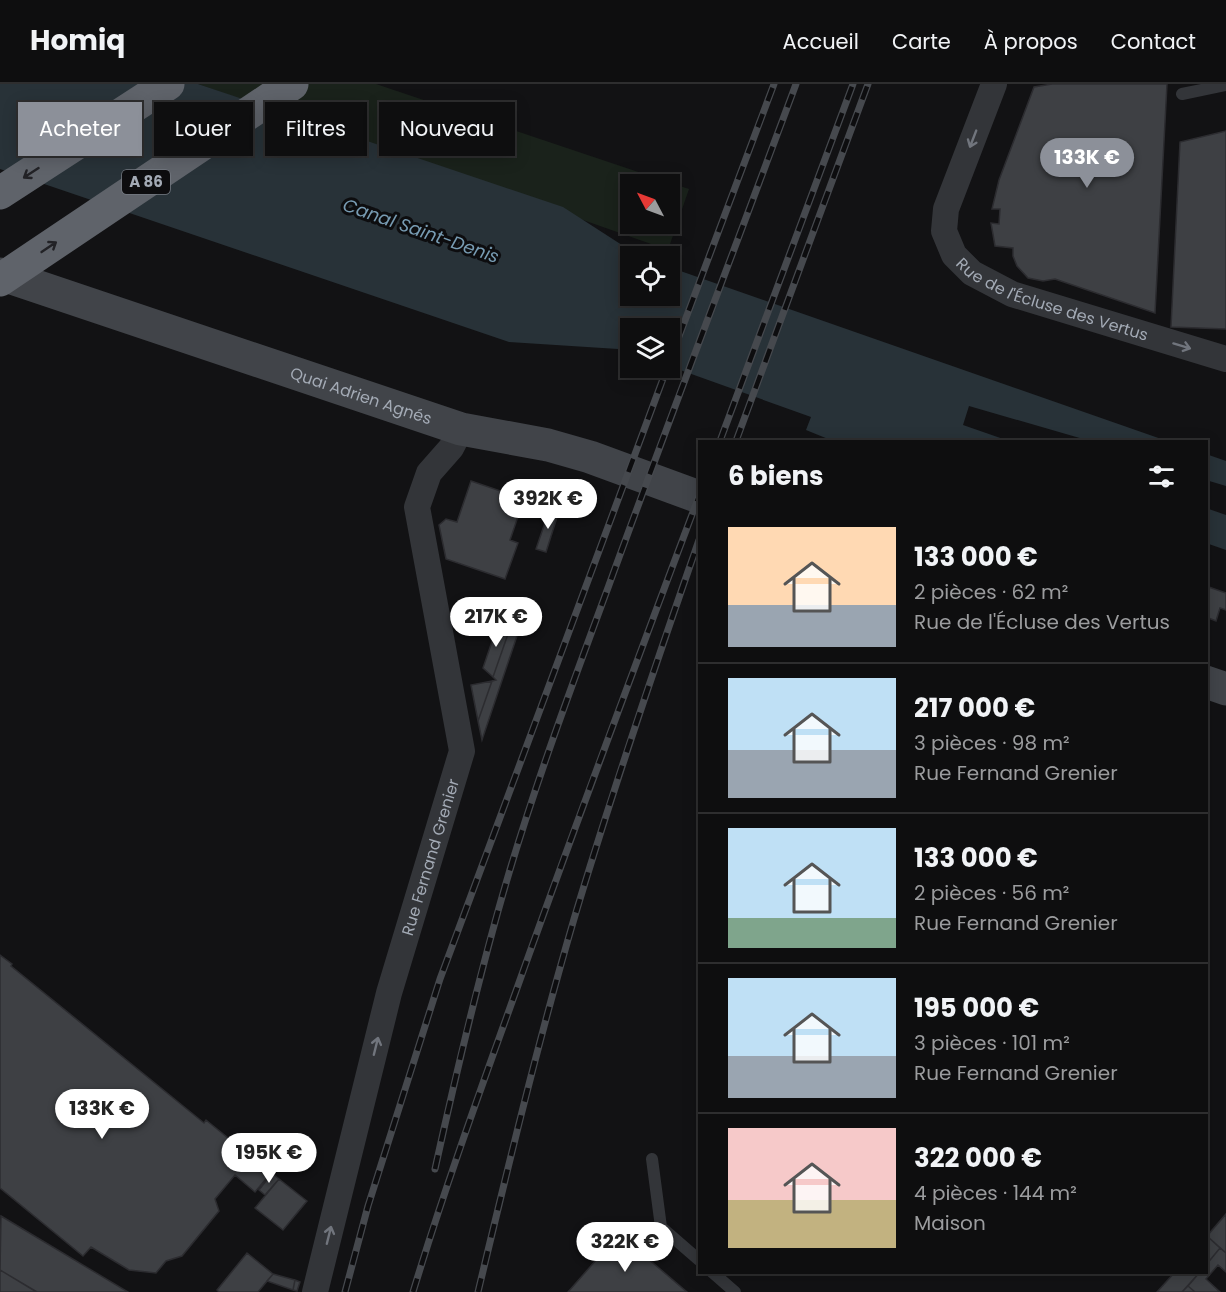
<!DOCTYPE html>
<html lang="fr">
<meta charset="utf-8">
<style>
:root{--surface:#0e0e0f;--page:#171718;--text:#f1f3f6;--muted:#9b9c9e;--line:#2e2e2f;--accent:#8c9099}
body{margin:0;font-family:Poppins,sans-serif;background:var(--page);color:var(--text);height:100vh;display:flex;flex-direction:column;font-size:22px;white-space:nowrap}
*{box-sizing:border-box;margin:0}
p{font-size:20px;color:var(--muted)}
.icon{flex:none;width:33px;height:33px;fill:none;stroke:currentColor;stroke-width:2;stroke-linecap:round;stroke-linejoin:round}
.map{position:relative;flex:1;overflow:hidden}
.drawer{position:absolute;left:698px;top:356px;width:510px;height:834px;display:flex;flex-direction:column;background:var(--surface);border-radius:0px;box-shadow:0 3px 15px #0003,0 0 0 2px var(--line)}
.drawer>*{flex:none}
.guide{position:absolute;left:18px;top:18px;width:570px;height:54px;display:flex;gap:12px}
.needle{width:39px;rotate:311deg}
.tools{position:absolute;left:620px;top:90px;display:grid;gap:12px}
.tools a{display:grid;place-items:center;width:60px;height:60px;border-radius:0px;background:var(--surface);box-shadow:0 3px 15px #0003,0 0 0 2px var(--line);font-size:30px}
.price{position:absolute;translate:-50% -51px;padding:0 14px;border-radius:21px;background:#fff;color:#222;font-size:20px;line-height:39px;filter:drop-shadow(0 2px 3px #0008)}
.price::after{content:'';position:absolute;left:50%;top:36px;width:18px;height:14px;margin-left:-9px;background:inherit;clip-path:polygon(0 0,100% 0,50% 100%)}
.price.on{background:var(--accent);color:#fff}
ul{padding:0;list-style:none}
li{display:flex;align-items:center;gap:18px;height:150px;padding:0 30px}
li+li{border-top:2px solid var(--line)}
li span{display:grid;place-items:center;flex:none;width:168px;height:120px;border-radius:0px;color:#555}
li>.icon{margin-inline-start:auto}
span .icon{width:72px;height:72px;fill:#fffc;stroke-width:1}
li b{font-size:26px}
h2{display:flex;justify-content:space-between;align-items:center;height:72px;padding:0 30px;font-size:26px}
.chip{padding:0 21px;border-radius:0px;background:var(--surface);box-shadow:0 3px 15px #0003,0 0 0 2px var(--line);font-size:21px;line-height:54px}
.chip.on{background:var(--accent);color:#fff}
header{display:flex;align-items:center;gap:36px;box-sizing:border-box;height:84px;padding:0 30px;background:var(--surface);border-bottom:2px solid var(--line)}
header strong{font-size:28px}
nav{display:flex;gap:33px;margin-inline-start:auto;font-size:21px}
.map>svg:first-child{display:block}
</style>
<header>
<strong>Homiq</strong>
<nav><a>Accueil</a><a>Carte</a><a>À propos</a><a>Contact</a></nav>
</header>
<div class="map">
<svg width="1226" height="1208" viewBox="0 0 1226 1208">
<rect width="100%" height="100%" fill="#121214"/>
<path fill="#1a221b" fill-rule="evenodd" d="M198,0H376L689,105L668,166ZM630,100H669V140H630Z"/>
<path fill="#283238" d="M0,0H198L563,123L639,172H630V212H669V183L1167,357H1090L969,322L963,341L1009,357H833L806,346L811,333L669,282V244H630V269L618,265L509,258L0,85Z
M1206,370L1226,377V402L1206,396Z
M1206,424L1226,431V466L1206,459Z"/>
<path fill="#3e4044" stroke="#2c2c30" stroke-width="1.5" d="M1052,0H1167L1155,229L1055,195L1043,197L1028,194L1017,182L1013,172V164L995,162L991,139L999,140L1000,125H992L999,96L1034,3Z
M1226,47V245L1171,243L1180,58Z
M471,397L524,415L510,456L518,459L505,495L446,475L439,441L446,435L457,438Z
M550,424L559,427L546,468L536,465Z
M1206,502L1226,509V526L1220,524L1216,537L1206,533Z
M502,527L523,534L482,656L478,637L492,597L496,596L493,593L509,547L500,534Z
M500,534L509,547L493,593L483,584Z
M492,597L478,637L471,601Z
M0,871L12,880L11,882L204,1039L206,1036L271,1089L255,1108L235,1091L215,1115L219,1127L182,1172L166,1177L156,1189L129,1186L91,1163L83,1172L0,1104Z
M272,1089L279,1095L265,1111L259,1106Z
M279,1095L307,1117L283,1146L255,1124Z
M1226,1130V1169L1207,1152Z
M1,1132L128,1208H37L0,1186Z
M619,1150L687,1208H568Z
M1207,1152L1220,1164L1206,1181V1153Z
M1220,1164L1226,1169V1188L1218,1181L1206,1195L1220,1208H1195L1188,1202L1200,1188H1206V1181Z
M247,1169L273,1190L258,1208H219L217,1206Z
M0,1186L35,1207L37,1208H0Z
M1175,1188H1200L1182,1208H1157Z
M273,1190L295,1196L293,1206L267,1197Z
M295,1196L300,1198L297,1207L293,1206Z
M1188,1202L1195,1208H1182Z"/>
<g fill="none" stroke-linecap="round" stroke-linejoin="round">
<path stroke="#333539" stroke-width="12" d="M1182,10L1226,1
M652,1075L661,1143L699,1176
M712,1188L735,1208"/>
<g stroke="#333539" stroke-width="26">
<path id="s1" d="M994,0L946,125L944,147L954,171L972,189L1012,210L1226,275"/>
<path id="s2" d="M315,1208L389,909L462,667L417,423L429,389L451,364L461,345"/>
</g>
<g stroke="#414449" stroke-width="33">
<path id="s3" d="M0,190L461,345L548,361L590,373L699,413"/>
<path d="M1206,598L1226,605"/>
</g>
<path stroke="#5f636a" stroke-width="33" d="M0,109L168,0"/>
<defs>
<path id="rail" d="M669,279L774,0
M720,357L853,0
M736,357L868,0
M435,1085C457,985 480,887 509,789C538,692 574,596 609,501C670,333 734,167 796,0
M345,1208L368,1122L440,895L667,284
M413,1208C444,1106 480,1007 516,907C575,741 637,577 699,412
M478,1208C508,1083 538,958 574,835C612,708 655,582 699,456"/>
</defs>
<use href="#rail" stroke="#46494e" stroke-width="7"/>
<use href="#rail" stroke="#0d0d0f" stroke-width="4.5" stroke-dasharray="14" stroke-linecap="butt"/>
<path stroke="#5f636a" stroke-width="33" d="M0,196L292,0"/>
</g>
<defs><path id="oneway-shaft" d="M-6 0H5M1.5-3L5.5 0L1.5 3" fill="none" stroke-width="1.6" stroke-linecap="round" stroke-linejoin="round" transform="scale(1.5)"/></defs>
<g stroke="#71757d">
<use href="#oneway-shaft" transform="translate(973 55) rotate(111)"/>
<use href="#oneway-shaft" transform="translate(1182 262) rotate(17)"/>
<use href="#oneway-shaft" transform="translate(376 962) rotate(-76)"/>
<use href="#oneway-shaft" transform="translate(329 1151) rotate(-76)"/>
</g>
<g stroke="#222226">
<use href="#oneway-shaft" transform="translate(31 89) rotate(147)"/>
<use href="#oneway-shaft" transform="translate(49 163) rotate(-34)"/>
</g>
<g text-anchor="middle" stroke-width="6" stroke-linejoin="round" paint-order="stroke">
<rect fill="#0d0d0f" stroke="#767b83" stroke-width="1.5" x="122" y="86" width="48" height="24" rx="4.5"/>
<g font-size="15" font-weight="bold" fill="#a3aab5">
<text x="146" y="103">A 86</text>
</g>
<g font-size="16" fill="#a3aab5" stroke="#0d0d0f">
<text dy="6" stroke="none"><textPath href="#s1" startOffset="292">Rue de l'Écluse des Vertus</textPath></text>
<text dy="6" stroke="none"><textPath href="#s3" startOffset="381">Quai Adrien Agnés</textPath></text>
<text dy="6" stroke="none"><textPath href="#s2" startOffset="450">Rue Fernand Grenier</textPath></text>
</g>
<g font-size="18" font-style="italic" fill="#789cb3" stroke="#0d0d0f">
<text transform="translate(421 147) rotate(19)" y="6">Canal Saint-Denis</text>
</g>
</g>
</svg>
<div class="tools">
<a><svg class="needle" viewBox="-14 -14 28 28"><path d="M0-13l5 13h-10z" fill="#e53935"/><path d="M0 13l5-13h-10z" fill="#9b9c9e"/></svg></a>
<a><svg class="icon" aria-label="locate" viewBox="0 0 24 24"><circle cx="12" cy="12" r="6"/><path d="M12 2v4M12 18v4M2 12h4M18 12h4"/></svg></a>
<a><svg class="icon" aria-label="layers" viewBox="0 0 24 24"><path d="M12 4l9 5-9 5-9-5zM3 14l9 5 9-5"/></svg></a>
</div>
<b class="price on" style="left:1087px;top:105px">133K €</b>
<b class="price" style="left:548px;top:446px">392K €</b>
<b class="price" style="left:496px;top:564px">217K €</b>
<b class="price" style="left:102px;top:1056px">133K €</b>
<b class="price" style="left:269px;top:1100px">195K €</b>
<b class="price" style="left:625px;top:1189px">322K €</b>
<div class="guide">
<a class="chip on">Acheter</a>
<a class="chip">Louer</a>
<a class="chip">Filtres</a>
<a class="chip">Nouveau</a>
</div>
<section class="drawer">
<h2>6 biens<svg class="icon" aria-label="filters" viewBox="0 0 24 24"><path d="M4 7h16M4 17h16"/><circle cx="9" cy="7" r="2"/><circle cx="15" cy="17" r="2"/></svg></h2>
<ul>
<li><span style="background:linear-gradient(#ffd9b3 65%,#9aa5b1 0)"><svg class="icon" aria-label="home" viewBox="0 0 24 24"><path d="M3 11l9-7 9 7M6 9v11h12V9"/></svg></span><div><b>133 000 €</b><p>2 pièces · 62 m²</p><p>Rue de l'Écluse des Vertus</p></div></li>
<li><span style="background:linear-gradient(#bfe0f5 60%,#9aa5b1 0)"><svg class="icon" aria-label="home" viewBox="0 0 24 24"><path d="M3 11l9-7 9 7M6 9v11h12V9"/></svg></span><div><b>217 000 €</b><p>3 pièces · 98 m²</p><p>Rue Fernand Grenier</p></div></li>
<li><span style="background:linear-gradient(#bfe0f5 75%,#7fa58c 0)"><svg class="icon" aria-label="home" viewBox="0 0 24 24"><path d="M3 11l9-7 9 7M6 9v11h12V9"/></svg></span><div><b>133 000 €</b><p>2 pièces · 56 m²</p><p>Rue Fernand Grenier</p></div></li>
<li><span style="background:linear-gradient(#bfe0f5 65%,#9aa5b1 0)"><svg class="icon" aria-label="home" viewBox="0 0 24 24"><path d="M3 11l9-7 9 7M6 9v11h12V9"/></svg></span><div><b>195 000 €</b><p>3 pièces · 101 m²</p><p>Rue Fernand Grenier</p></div></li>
<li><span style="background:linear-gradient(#f6c9c9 60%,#c2b280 0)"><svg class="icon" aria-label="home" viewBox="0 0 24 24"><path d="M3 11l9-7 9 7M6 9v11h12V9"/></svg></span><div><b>322 000 €</b><p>4 pièces · 144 m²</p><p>Maison</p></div></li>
</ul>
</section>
</div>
